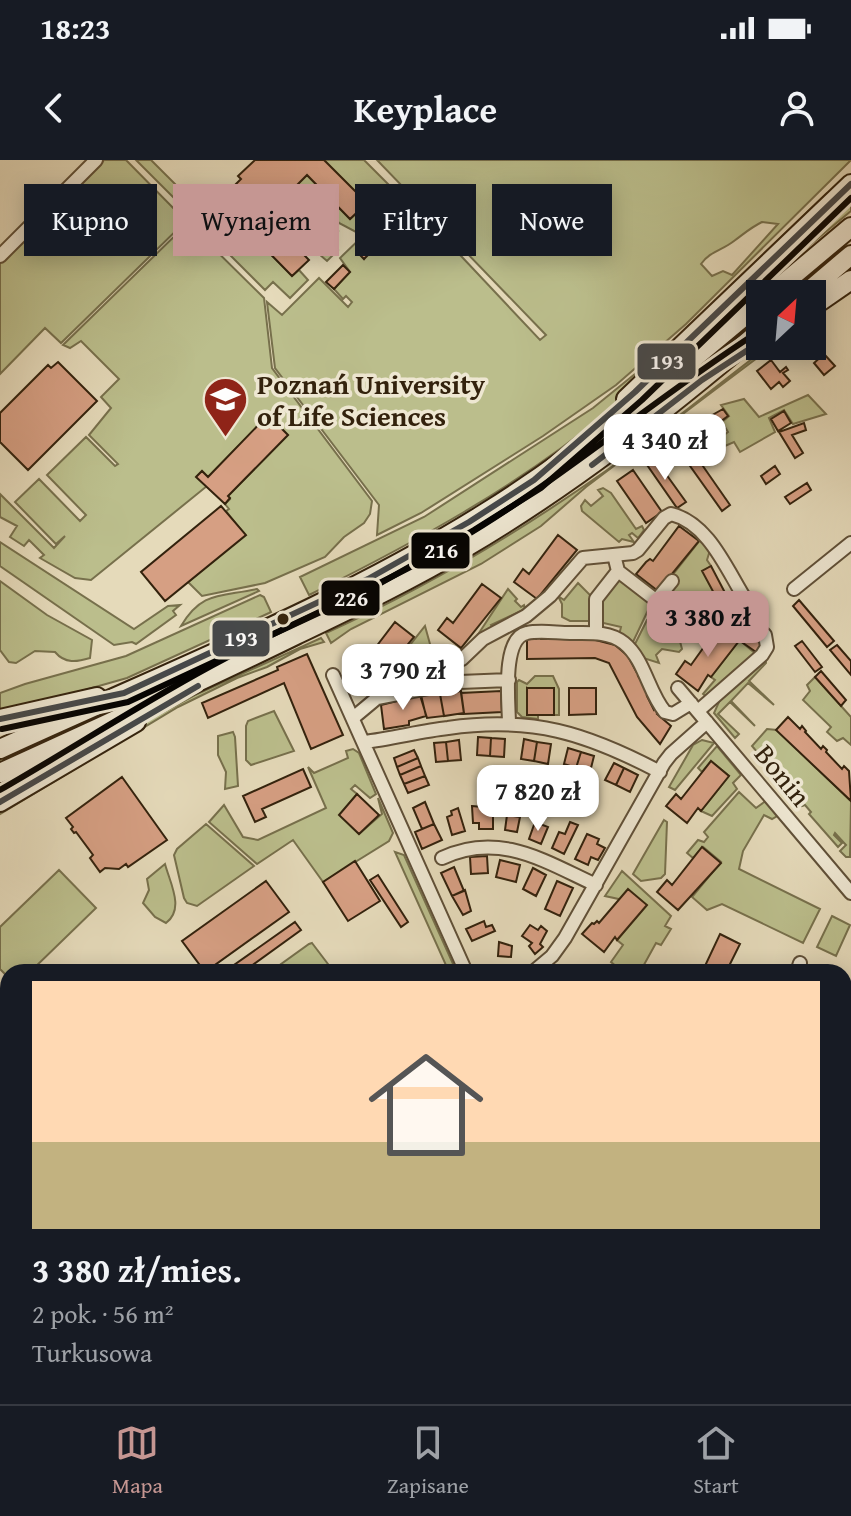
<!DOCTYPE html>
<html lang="pl">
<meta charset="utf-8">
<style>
:root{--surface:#171b24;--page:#20242c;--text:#f1f3f6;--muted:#9ea1a6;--line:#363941;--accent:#c59692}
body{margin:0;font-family:"Gentium Book Plus",serif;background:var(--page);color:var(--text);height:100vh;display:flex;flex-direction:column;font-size:30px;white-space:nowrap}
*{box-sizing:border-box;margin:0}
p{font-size:26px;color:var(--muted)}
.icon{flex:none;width:44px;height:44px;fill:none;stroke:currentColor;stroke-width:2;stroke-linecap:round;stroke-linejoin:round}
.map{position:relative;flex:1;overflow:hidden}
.panel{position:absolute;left:0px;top:804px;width:852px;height:440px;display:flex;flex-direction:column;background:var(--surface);border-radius:24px 24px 0 0;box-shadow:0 4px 20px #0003}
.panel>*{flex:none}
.top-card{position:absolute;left:24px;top:24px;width:804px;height:72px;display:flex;gap:16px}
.needle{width:52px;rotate:26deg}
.controls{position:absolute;left:746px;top:120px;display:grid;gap:16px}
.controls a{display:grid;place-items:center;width:80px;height:80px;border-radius:0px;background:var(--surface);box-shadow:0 4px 20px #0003;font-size:40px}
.price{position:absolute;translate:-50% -68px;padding:0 18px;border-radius:16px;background:#fff;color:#222;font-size:26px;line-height:52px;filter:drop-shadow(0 2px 4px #0008)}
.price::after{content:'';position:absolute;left:50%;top:48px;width:24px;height:18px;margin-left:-12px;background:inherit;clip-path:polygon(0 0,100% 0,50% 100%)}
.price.on{background:var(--accent);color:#111}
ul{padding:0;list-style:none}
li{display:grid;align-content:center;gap:16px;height:424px;padding:0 32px}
li span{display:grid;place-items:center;height:248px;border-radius:0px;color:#555}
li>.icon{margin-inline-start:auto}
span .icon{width:144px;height:144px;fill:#fffc;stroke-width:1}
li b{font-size:34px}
.chip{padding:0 28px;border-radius:0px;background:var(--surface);box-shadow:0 4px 20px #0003;font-size:28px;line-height:72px}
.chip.on{background:var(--accent);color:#111}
.status{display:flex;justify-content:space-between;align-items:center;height:56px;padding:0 40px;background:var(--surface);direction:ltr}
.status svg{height:22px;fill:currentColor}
header{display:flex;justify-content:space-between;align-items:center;height:104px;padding:0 32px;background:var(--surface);font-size:36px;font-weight:700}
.tabs{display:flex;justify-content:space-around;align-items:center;height:112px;border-top:2px solid var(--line);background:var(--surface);font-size:22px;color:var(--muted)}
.tabs a{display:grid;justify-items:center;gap:4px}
.tabs .on{color:var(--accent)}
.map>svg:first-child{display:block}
</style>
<div class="status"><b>18:23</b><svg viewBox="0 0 49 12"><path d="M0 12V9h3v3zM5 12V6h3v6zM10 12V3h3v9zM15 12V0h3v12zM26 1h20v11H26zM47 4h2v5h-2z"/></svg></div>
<header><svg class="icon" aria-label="back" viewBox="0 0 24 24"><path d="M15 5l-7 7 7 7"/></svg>Keyplace<svg class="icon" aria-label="person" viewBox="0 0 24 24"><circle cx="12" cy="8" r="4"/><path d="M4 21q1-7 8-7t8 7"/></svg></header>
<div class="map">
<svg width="851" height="1244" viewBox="0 0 851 1244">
<rect width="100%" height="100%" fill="#e5daba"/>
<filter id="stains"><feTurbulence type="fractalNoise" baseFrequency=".0025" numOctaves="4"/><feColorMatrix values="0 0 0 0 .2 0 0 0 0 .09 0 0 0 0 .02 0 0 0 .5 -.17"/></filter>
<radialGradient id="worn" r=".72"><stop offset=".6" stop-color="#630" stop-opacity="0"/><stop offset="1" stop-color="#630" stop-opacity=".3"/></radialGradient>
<path fill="#bbbe8c" stroke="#77704c" stroke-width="2" fill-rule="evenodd" d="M104,0H126L186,61L61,183L45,168L0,214V103Z
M136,0H151L180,29L188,28L190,34L181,45Z
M324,0H364L396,32L370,58L361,49L366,42Z
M377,0H851L686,164L616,225L543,276L421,353L377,375L379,345L275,208L267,142L282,155L319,118L348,147L352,142L346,136L343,139L334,129L350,112L340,98L366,73L371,78L357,91L364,99L376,79L367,71L381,57L391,66L402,56L392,46L401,38L462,97L540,180L546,175ZM762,62L778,64L732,115L723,111L712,116L701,104C710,91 723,90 734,81C745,73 750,68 762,62Z
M307,15L350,59L358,52L367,61L356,72L339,63L330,49L317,41L312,31L297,25Z
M851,32V51L734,148V147Z
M827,33L811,55C745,119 680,191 610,250C519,326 414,383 309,435L300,417L424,357L593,248L662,192Z
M278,44L321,87L329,80L338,90L327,101L270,51Z
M188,63L264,138L272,208L372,341L370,354L364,363L344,377L325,397L265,423L202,436L188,422L245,375L226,351L229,349L225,344L230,339L228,336L288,275L269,255L208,317L202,311L197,316L207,326L91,420L75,418L40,398L44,395L29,380L24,386L10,377L17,366L0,357V334L54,388L65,376L56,384L15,342L39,319L80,361L86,355L47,315L86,277L115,306L118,304L89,275L111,248L101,237L119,219L81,181L70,188L63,185Z
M236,63L244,70L246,69L292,116L299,110L308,120L290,138L273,122L265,130L217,82Z
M760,151V163L562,319L437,397L319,457L316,451L407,405Z
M769,186H773L586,327L541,366L481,404L351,469L331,483L326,473C426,428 521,371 610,308C664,269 716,226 769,186Z
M808,235L826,254L793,264L784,250L769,258L775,272L740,292L734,282L725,286L720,278L728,272L722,262L729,256L721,245L744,239L759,257Z
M603,328L611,333L636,369L642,366L644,370L638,378L632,373L629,375L634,382L622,379L619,382L582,351L581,346L585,340L591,346L603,336L598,330Z
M701,379L710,390L707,400L711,406L703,411L723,450L719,453L672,456L658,440L671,417Z
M0,382L134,469L168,446L180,445L173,451L176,455L136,484L132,482L114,485L0,406Z
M623,418L652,442L632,484L619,475L621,467L599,462V444L614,420Z
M0,421L47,455L92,480L90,498C77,502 65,504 55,492L35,491L16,503L9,502L0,490Z
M578,423L592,437L589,441V461H570L562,457V444L558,436L564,440Z
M257,429L259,431L181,466C202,431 220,437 257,429Z
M508,429L517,439L515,441L521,447L524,445L525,449L491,465L492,467L477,476Z
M260,435L264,437L271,452L269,453L127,518L0,554V533L25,524L126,496Z
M314,459L0,603V596L283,468Z
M671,459L677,473L669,475L672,477L678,474L682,489L679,492L662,489L656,495L659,503L640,497L634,486L647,460Z
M425,466L430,484L427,486L436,498L395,511L392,508Z
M321,478L324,482L300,489L267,507L237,518L178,547L0,654V649L132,569L195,535Z
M737,478L757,495L709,539L703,534L715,520L711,517L738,482Z
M765,495L766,503L749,521L774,545L748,523L731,541L755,566L730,542L718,554L739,574L735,578L714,553L723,533Z
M535,516H553L559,529V555H554L527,528V554L538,555V559L522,557L517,552V522L519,520L527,524Z
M815,517L851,557V585L843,578L837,581L827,572L831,567L803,540L810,531L807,525Z
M274,551L294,591L251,605L246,600V566L248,561Z
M767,569L777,570L851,641L850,697H846L840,691L846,685L835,673L834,675L842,683L838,687L809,654L811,652L805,645L802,646L752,586Z
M233,572L235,577L238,626L225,629L226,612L218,595V576Z
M702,580L714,583L675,630L669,627L693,585Z
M717,586L741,615L733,623L737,629L712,656L701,651L729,616L711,601L702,612L698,608Z
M353,589L359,593L376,634L370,638L355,625L351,629L357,634L340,655L359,674L382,654L378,638L393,673L389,681L323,722L293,680L257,704L209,662L224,645L243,677L258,680L326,648L308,607L314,613L348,598L346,591Z
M739,632L756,648L767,640L779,655L772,659L764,655L743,691L739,709L820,749L803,783L722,744L707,750L692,737L721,702L703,687L693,698L687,693L698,680L704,682L708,677L704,672Z
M664,660L667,662L665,714L661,718L641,721L633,714Z
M206,664L254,706L197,746L187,743L184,738L174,695L177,689Z
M395,692L404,695L454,806L449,812Z
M165,704C170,723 185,749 166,763L155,757L143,743L149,730L147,719Z
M59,710L96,748L30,812H8V817L0,809V767Z
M622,711L671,756L665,766L671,769L661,785L656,783L640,812H623L611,802L623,785L617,780L646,745L605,736Z
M832,756L850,765L836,796L817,787Z
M312,783L334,812H270L309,784Z"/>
<path fill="#d69f83" stroke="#33220d" stroke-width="2" d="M255,0H324L367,43L350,59L307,15L295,27L338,71L321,88L278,44L266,56L309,100L292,116L238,61L243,56L231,44L242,33L234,26L241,19L238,16Z
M234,26L242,33L231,44L243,56L238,61L219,41Z
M371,78L378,85L364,99L357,92Z
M343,105L350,112L334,129L326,122Z
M824,194L835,206L824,215L814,203Z
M771,200L780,212L786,207L788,210L783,213L790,221L783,227L779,222L771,229L757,211Z
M58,202L97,241L28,310L0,282V253L48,205L51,208Z
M723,249L728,256L713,267L707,258Z
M784,251L791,263L778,271L771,259Z
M268,255L288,275L228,336L230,338L225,344L196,317L202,311L208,317Z
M804,263L806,270L792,275L803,293L795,298L779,272Z
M697,264L714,287L706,292L690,270Z
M682,276L730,345L722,351L673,282Z
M653,296L686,342L677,348L645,302Z
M775,306L780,314L766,324L761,316Z
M633,310L662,352L646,363L617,321Z
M807,323L811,330L790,344L785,337Z
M221,346L246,375L165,441L141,412Z
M679,366L699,381L658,431L636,414L646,402L650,399L653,401Z
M558,375L577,390L537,439L514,422L523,409L529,414Z
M711,406L732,446L723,450L702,411Z
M482,424L501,438L461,488L438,470L447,458L453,463Z
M799,440L834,481L827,487L793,446Z
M724,455L762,484L756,492L720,467L718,463Z
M395,462L414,477L374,526L351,508L360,496L366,500Z
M719,466L739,481L711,517L708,515L698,531L676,514L685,501L691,505Z
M580,476L615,485L628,496L636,511L638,509L640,514L638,516L650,535L647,536L654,550L657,548L659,552L657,554L671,566L660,584L637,557L609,503L595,498L527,499V479H536V477H541V479H558V477H563V479H580Z
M802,481L822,507L815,512L795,486Z
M837,485L851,501V515L830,490Z
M307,494L343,575L311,589L284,523L208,558L202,543L278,510L277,507Z
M821,511L846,540L841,546L815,517Z
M527,528H554V555H527Z
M569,528H596V554L569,555Z
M461,531L464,553L444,556L440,534Z
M501,531L502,552L464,554L461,533Z
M437,532L440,534L444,556L427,558L420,535Z
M421,535L426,556L409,561V565L384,569L381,545Z
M788,557L800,569L802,566L806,571L805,572L821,589L823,586L827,590L826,592L842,609L844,606L849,611L851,641L776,570Z
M478,577L491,578L490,596L477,595Z
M491,578L505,579L504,597L490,596Z
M524,579L537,582L534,601L521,599Z
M459,580L461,600L448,601L446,582Z
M446,582L448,601L436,602L434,583Z
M537,582L551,584L548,604L534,601Z
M568,588L581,592L576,608L564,604Z
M414,590L418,598L397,607L394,598Z
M581,592L594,596L590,612L576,608Z
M418,598L421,606L400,615L397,607Z
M711,601L729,616L701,651L698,648L687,663L666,646L676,634L681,639Z
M614,603L624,608L616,625L605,620Z
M421,606L425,616L404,624L400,615Z
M624,608L638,615L630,632L616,625Z
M303,609L311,627L262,649L266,657L255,662L243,636Z
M425,616L429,625L408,633L404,624Z
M122,617L167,680L128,707L126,704L119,709L105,708L100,712L90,698L93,695L76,672L74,673L71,669L73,667L66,658Z
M357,634L379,655L359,674L339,655Z
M425,642L434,664L422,669L413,648Z
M472,646L493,648V669H479V663H473Z
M458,648L465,671L452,675L447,657L452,655L451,651Z
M507,655L520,657L517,672L505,670Z
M535,662L548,667L541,684L529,679Z
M570,662L578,665L564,694L552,688L559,672L565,674Z
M434,664L442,680L422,689L415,672Z
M587,674L599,679L597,684L605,688L598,700L591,697L588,705L575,699Z
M702,687L721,703L678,750L657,732L667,720L672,725Z
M487,696L488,713L471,714L470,697Z
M500,700L520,705L516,722L496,717Z
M355,701L380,741L348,761L323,722Z
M454,707L464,731L452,736L441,713Z
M533,708L546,715L536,736L523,729Z
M378,715L408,762L401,767L370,720Z
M266,721L289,752L205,812L182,781Z
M557,721L573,728L560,756L545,749Z
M628,729L647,745L617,780L615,777L604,792L582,774L592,763L594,764L597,761L599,763Z
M465,730L471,751L463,755L452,736Z
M484,761L486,767L492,765L495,771L472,781L466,769Z
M295,762L301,770L243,812H224Z
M530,765L538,770L541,766L547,771L540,784L543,787L535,794L529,786L532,783L522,776Z
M720,774L740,784L729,806L741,812H712L704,808Z
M499,782L512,786L511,797L498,796Z
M8,1126V1156L0,1161V1132Z
M106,1236H125L133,1244H93Z
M703,1236H726L732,1244H709Z
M776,1236H798L802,1241L798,1244H782Z"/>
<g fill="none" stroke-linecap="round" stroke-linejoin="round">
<defs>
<path id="street" d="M0,96L96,0
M614,395L618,411L653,438H658L672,421
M794,429L851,383
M596,473V439L618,411
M333,515L466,812
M678,528L851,733
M377,538L460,522L509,520
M698,551L762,495L767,487L765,475L741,451
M353,558L377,538L398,516L462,499L483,479L526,456L550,436L583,398L633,393L638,390L664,358L671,354C708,363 726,408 744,437
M509,564C509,544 501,478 527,473C540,470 557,473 570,473C589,473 609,471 624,483C645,500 648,532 665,552L673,554L691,543
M363,582C392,579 420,571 448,568C532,556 586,573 660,612
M442,698C499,671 544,701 596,725
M533,812L552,796L565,778L664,603L671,594L707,562
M797,812L800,803
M844,951L851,954
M844,1017L851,1016
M0,1065L8,1066
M844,1143L851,1152
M365,1236L369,1244
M743,1236L749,1244
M336,1244L347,1236
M641,1244L651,1236"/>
<path id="secondary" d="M771,134L851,67
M805,134L851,95
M812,147L851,120
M626,239L851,24
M0,559L97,537
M0,589C162,514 333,448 485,353C583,292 672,217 760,143
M0,613C99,568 198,523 296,475C352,448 409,421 463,389C569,327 666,251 760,171
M0,642L136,562
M0,920L8,933
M0,953L8,967
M166,1236L171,1244
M186,1236L190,1244"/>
</defs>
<use href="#street" stroke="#605038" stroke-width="16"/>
<use href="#secondary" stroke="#33220d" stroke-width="22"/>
<use href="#street" stroke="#eee7d2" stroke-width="12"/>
<use href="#secondary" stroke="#eee7d2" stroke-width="18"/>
<defs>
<path id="bus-1" d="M592,305L702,220L760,182
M0,559L124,533L368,419L469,362L534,320L635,232L851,24
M0,642L198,526"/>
<path id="bus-2" d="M2,569L128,542L372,428L474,370L541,328L642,240L851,38"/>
<path id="bus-3" d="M0,630C75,587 148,539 224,499C301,458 382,426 457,381C562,319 653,240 755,174"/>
</defs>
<use href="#bus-1" stroke="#eee7d2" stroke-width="12"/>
<use href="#bus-2" stroke="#eee7d2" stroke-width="12"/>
<use href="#bus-3" stroke="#eee7d2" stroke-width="12"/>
<use href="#bus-1" stroke="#45484a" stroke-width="6"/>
<use href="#bus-2" stroke="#000" stroke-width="6"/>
<use href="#bus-3" stroke="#000" stroke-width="6"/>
</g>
<defs>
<symbol id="university-pin" viewBox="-11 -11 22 30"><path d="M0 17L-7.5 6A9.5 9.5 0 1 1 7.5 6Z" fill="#8f2418" stroke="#eee7d2"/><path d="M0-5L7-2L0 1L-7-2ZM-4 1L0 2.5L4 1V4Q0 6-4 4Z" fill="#fff"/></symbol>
</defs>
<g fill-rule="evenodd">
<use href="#university-pin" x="200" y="214" width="51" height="69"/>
</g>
<circle fill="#33220d" stroke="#eee7d2" stroke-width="3" cx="283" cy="459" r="7"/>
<g text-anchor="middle" stroke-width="7" stroke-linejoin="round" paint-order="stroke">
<g font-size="28" font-weight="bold" fill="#33220d" stroke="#eee7d2" text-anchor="start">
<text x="257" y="234">Poznań University<tspan x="257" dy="32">of Life Sciences</tspan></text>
</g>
<g font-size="28" fill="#33220d" stroke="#eee7d2">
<text transform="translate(783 615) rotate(51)" y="10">Bonin</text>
</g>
</g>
<g stroke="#eee7d2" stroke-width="3">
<rect x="636" y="182" width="61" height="39" rx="8" fill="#45484a"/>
<rect x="410" y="371" width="61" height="39" rx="8" fill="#000"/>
<rect x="320" y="419" width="61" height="38" rx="8" fill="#000"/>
<rect x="211" y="459" width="60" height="39" rx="8" fill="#45484a"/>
</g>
<g font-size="22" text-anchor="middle" font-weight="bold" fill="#fff">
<text x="667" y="209">193</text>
<text x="441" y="398">216</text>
<text x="351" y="446">226</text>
<text x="241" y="486">193</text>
</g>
<rect width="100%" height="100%" filter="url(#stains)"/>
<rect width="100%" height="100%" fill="url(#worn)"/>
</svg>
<div class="controls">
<a><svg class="needle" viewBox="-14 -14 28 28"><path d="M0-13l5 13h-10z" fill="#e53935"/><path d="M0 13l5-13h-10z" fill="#9ea1a6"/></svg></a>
</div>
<b class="price" style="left:665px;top:322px">4 340 zł</b>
<b class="price on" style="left:708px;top:499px">3 380 zł</b>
<b class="price" style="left:403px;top:552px">3 790 zł</b>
<b class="price" style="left:538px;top:673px">7 820 zł</b>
<div class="top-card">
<a class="chip">Kupno</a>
<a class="chip on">Wynajem</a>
<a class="chip">Filtry</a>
<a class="chip">Nowe</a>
</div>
<section class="panel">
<ul>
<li><span style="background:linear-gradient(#ffd9b3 65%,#c2b280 0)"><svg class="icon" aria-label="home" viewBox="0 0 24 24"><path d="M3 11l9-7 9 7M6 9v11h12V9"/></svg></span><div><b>3 380 zł/mies.</b><p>2 pok. · 56 m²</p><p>Turkusowa</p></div></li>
</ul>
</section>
</div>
<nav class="tabs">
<a class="on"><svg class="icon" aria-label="map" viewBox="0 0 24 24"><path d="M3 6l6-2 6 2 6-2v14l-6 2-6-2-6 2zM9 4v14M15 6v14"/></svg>Mapa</a>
<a><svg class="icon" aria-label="saved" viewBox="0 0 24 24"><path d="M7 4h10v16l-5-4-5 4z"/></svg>Zapisane</a>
<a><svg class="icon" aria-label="home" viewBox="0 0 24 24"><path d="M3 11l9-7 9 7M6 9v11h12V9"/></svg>Start</a>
</nav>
